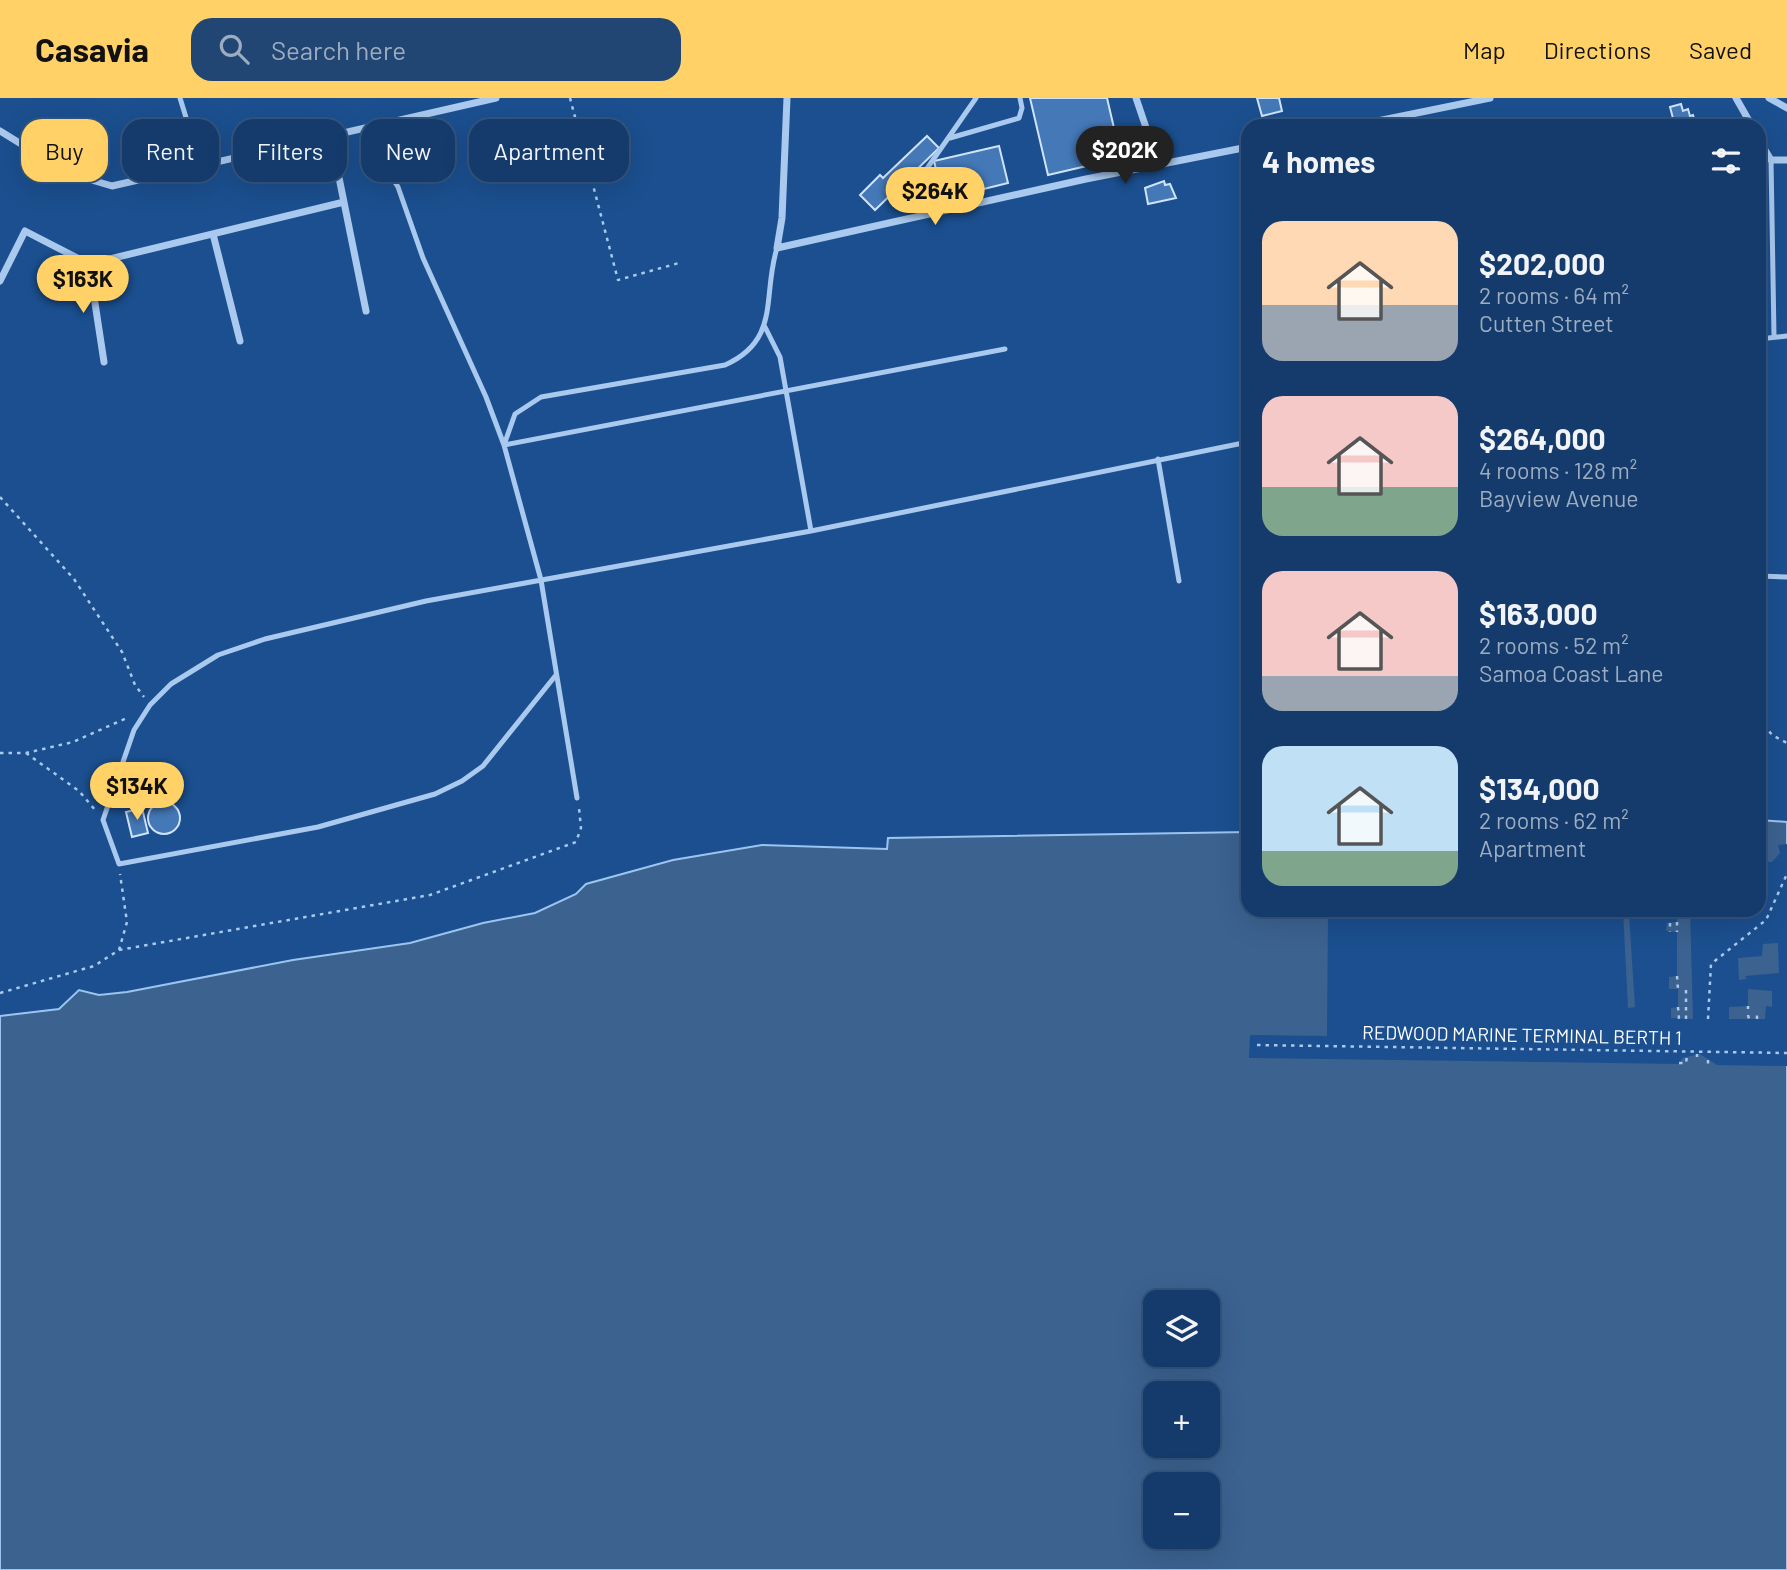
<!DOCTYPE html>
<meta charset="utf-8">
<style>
:root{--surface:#143b6b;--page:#214673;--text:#f1f3f6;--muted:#9dadc1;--line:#33557e;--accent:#ffd166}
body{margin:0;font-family:Barlow,sans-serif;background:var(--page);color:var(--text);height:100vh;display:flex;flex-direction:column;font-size:26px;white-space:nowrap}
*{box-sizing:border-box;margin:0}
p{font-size:23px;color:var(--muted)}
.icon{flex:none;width:38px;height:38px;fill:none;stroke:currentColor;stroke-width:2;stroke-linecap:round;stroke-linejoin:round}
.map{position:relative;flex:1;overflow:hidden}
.drawer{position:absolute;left:1241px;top:21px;width:525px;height:798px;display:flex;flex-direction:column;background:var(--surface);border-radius:21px;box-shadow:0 7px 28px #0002,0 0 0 2px var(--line)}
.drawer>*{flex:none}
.hud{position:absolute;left:21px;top:21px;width:665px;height:63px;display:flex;gap:14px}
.fabs{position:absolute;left:1143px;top:1192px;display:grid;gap:14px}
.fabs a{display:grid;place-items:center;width:77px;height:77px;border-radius:14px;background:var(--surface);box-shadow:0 7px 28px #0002,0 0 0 2px var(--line);font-size:35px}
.price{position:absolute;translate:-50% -60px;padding:0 16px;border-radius:24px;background:var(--accent);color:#111;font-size:23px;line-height:46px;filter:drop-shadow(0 2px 4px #0008)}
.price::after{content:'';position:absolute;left:50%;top:42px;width:21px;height:16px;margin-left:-10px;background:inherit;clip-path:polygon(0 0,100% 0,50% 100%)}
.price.active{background:#222;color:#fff}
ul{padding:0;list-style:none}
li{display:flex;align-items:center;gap:21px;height:175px;padding:0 21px}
li span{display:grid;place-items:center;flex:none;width:196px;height:140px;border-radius:21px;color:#555}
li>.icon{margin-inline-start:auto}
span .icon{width:84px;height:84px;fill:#fffc;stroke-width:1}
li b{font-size:30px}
h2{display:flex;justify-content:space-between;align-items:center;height:84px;padding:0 21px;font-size:30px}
.pill{padding:0 24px;border-radius:21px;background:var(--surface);box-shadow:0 7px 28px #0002,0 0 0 2px var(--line);font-size:24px;line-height:63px}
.pill.active{background:var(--accent);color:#111}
header{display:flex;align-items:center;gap:42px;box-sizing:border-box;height:98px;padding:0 35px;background:var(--accent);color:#111}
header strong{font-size:33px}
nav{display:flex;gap:38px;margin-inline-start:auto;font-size:24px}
.search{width:490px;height:63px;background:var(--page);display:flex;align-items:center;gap:18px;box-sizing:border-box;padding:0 24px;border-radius:21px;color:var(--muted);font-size:26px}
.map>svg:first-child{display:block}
</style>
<header>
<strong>Casavia</strong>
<div class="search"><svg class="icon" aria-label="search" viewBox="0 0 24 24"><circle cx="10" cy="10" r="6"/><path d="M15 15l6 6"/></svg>Search here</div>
<nav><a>Map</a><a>Directions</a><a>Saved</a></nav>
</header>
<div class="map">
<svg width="1787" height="1472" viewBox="0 0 1787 1472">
<rect width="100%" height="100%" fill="#1b4f8f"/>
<path fill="#3c6290" stroke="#9cc4f0" stroke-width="2" fill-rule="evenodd" d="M1759,722L1787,724V1472H0V918L59,911L79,892L99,897L127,894L293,862L410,845L483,825L535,815L576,796L586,786L673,762L762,747L887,751L888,740L1248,734V812H1759ZM1155,1204H1208V1256H1155ZM1155,1295H1208V1348H1155ZM1155,1386H1208V1438H1155Z"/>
<path fill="#1b4f8f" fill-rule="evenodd" d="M1787,746V968L1717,967L1700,956L1682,960L1680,966L1249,960L1250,937L1327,938L1328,815L1336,812H1623L1628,910L1635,909L1629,816L1677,812V824L1667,825L1666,833L1677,834V878L1669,879V891H1678V909L1671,910V920L1693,921L1690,812H1759V763L1772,764L1780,755L1778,747ZM1778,845L1779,875L1745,878L1747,881L1739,882L1738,860L1762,858L1763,846ZM1748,891L1772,893V909L1766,908L1765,921H1729V909L1748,908Z"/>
<path fill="#4478b7" stroke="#cfe3fa" stroke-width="2" d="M1030,0H1107L1121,60L1048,77Z
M1257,0H1279L1282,13L1262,18Z
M1681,6L1683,13L1688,11L1690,18L1693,17L1696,28H1675L1670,9Z
M927,38L939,50L875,112L860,97L880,77L883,80Z
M999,48L1008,85L943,101L934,63Z
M1164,83L1165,87L1170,86L1176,100L1148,106L1145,90Z
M148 720a16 16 0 1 1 32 0a16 16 0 1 1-32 0Z
M142,710L148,735L132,739L126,714Z"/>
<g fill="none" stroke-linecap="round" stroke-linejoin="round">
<path stroke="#a9c9ee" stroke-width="2.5" stroke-dasharray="3.5 5" stroke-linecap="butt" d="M570,0L618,182L679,165
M0,399L74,481L122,554L135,587L144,599
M1759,620L1772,637L1787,645
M0,655H26L73,644L129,619
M26,655L79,693L96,713
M1677,824V834
M1670,825V834
M119,852L430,797L576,744L581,730L579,710
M1677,878L1678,891
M1686,892V921
M0,895L94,868L119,852L127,824L120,776
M1748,908V911
M1678,909L1679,921
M1748,917L1749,921
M1708,921L1711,866L1766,822L1787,776
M1757,921V916
M1257,947L1787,955
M1697,959V956
M1708,962V966
M1679,965H1686L1687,958"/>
<path stroke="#a9c9ee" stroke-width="5" d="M180,0L201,68
M363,33L398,89L423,160L486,299L504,347L541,482L577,700
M950,40L1019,20L1022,10L1020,0
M1771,62L1774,238
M924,117L919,82L976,0
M777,150C762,198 781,242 725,267L541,299L515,316L504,347L1005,251
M765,229L780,259L811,433
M1759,241L1787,238
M1158,361L1179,483
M1759,478L1787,479
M556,577L483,668L462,683L435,696L318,729L119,766L103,722L134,632L150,607L171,586L218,557L265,541L426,503L811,433L1248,344"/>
<path stroke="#a9c9ee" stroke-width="7" d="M787,0L782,120L777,150L1086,81L1248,49
M1136,0L1159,68
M1736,0L1752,28
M1769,0L1787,10
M1353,28L1490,0
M0,33L68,75L112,88L496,0
M331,40L366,213
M1759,42L1771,62H1787
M213,136L240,243
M89,166L104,264
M0,183L25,133L89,166L344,104"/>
</g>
<g text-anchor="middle" stroke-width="7" stroke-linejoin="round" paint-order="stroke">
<g font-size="19" fill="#fff" stroke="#1b4f8f">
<text transform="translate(1522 937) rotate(1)" y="7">REDWOOD MARINE TERMINAL BERTH 1</text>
</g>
</g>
</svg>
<div class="fabs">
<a><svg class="icon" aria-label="layers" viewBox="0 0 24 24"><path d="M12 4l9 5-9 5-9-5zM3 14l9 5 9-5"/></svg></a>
<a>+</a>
<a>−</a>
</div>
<b class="price active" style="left:1125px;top:88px">$202K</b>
<b class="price" style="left:935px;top:129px">$264K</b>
<b class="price" style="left:83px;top:217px">$163K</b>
<b class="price" style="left:137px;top:724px">$134K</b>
<div class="hud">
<a class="pill active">Buy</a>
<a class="pill">Rent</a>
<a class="pill">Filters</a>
<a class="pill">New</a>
<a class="pill">Apartment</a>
</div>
<section class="drawer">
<h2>4 homes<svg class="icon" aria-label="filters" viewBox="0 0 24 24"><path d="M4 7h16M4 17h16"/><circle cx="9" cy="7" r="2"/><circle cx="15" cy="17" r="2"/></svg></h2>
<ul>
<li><span style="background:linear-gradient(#ffd9b3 60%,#9aa5b1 0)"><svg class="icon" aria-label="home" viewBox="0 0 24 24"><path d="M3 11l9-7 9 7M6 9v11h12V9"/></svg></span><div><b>$202,000</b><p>2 rooms · 64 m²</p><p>Cutten Street</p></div></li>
<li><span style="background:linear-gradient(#f6c9c9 65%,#7fa58c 0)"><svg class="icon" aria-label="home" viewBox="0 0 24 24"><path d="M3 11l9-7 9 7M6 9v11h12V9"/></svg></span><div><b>$264,000</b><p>4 rooms · 128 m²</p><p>Bayview Avenue</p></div></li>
<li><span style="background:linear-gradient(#f6c9c9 75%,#9aa5b1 0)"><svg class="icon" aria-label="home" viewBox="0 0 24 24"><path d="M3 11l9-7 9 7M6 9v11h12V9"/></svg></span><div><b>$163,000</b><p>2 rooms · 52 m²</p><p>Samoa Coast Lane</p></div></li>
<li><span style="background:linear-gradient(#bfe0f5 75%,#7fa58c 0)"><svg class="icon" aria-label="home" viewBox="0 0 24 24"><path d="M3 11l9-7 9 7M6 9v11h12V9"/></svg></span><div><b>$134,000</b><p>2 rooms · 62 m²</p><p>Apartment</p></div></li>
</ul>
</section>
</div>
